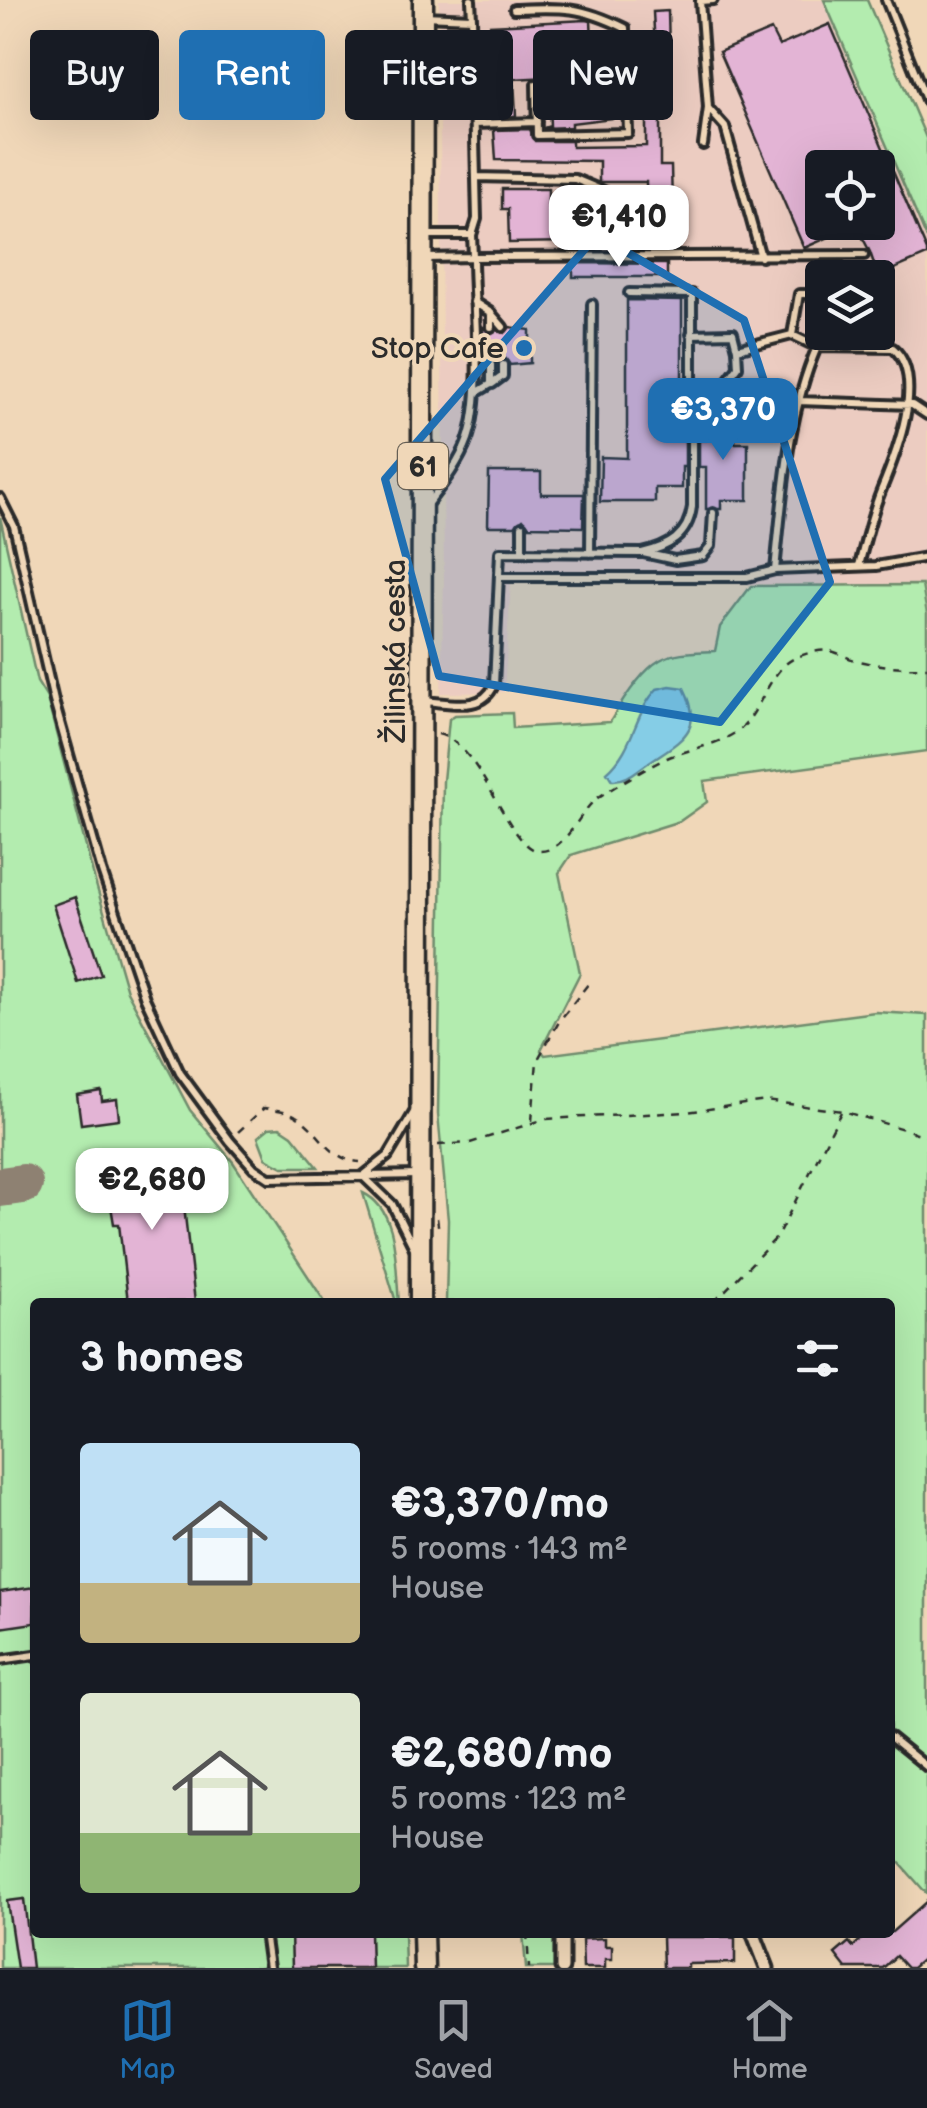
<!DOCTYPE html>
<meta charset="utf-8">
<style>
:root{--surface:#171b24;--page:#242831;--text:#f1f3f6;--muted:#9ea1a6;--line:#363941;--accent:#1f6fb2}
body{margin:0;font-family:"Balsamiq Sans",sans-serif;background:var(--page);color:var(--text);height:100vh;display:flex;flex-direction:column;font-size:38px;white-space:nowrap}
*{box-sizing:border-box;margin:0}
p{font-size:32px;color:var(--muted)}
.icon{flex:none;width:55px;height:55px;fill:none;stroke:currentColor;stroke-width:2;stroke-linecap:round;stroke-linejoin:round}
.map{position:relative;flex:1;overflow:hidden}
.panel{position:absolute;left:30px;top:1298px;width:865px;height:640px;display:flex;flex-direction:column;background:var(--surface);border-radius:10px;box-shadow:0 10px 40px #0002}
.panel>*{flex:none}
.hud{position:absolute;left:30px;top:30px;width:868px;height:90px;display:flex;gap:20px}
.fabs{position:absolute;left:805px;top:150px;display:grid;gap:20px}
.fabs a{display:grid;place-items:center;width:90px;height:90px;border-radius:10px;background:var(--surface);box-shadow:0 10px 40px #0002;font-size:50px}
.price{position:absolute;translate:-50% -85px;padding:0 22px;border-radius:20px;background:#fff;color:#222;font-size:32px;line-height:65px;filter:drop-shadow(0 2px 5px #0008)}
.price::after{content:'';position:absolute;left:50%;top:60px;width:30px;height:22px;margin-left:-15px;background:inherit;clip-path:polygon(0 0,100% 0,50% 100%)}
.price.selected{background:var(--accent);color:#fff}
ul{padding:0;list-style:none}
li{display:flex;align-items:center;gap:30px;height:250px;padding:0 50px}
li span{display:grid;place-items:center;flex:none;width:280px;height:200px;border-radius:10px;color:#555}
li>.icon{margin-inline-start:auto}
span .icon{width:120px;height:120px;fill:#fffc;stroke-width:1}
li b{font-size:42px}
h2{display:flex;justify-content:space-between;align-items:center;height:120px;padding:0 50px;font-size:42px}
.tag{padding:0 35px;border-radius:10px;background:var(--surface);box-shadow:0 10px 40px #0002;font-size:35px;line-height:90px}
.tag.selected{background:var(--accent);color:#fff}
.menu{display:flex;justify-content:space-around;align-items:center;height:140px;border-top:2px solid var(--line);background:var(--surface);font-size:28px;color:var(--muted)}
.menu a{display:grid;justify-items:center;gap:5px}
.menu .selected{color:var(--accent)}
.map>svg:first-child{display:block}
</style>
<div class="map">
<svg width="927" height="1968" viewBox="0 0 927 1968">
<rect width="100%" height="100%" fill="#f0d7b8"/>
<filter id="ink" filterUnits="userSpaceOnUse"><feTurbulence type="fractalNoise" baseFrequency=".01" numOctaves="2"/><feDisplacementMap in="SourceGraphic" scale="20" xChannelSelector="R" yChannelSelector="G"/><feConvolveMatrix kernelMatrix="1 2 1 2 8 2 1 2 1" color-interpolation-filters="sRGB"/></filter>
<g filter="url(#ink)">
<path fill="#ecccc1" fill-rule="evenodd" d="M439,0H824L927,239V585L511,583L504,692L441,693L444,582ZM822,168H878V222H822ZM822,278H878V332H822Z"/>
<path fill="#b3ecaf" stroke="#6f8c6d" stroke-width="2.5" d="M824,0H867L927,140V239Z
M0,517L37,682L47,698L93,874L127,991L190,1110L233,1162L325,1302H35V1932L404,1933L405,1968H0Z
M922,585L927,614V751L704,781L707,802L680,821L571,855L559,873L580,973L541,1050L545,1055L875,1012L927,1015V1894L890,1852V1302H446L448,1220L438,1114L443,781L449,719L455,715L512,713L513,728L610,722C621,703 641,671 660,660C675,651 698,652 715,651L720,627L751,586Z
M280,1127L292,1135L318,1167H283L266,1158L258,1137L269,1128Z
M363,1193C400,1210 395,1268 399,1302H396Z
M523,1933H554V1968H526Z"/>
<path fill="#85cde6" stroke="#618c9b" stroke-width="2.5" d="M670,686L684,688C706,732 679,741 648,763C636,771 627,781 612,780L607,772C634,749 634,713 657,689Z"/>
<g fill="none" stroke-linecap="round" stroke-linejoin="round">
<path stroke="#8e8172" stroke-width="40" d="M0,1187L23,1184"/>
</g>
<path fill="#e3b4d5" stroke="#2b2b2b" stroke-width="2.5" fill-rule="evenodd" d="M668,11L670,87H660V166H671L673,240L647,241L646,182H599V161L496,160L494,130L530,129L535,141H572V147L646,146V65H656L653,12Z
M586,20L591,21L594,75L611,74L613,118L571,123V127L544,128L550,126L548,77L514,79L516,116H494L490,25Z
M830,24L927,251V255L878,276L870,252L856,225L804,248L719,52L771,30L779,46ZM822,168H878V222H822Z
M502,189H548V208H597V250H573V242L509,243L508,209H502Z
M573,263L667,264V277H573Z
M627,300L682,301V440H685V467H682V488H655V502H600L601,457L627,458Z
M483,327L490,334L497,330L505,333L510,327L530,330V363L510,365L506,359L497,362L490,358L483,365Z
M706,413L722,414L721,422H735V443H748V500H721V509H706V467H699V440H706Z
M489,472H541V494H584L583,527L529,526L523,519L515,526H488Z
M75,897L101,975L78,983L53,905Z
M101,1091L102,1101L117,1099L119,1119L81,1124L77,1095Z
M179,1163L195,1302H128L119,1224H114L105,1171Z
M35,1587L34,1623L0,1628V1592Z
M24,1899L32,1968H17L7,1901Z
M927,1901V1955L912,1968H907L896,1956L883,1968H846L835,1954L849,1942L853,1947L869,1932H892Z
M291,1932H370L371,1968H292Z
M703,1935L735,1938V1963L688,1964V1968H663L662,1937H703Z
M605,1938V1946H612V1959H605V1968H583L582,1939Z"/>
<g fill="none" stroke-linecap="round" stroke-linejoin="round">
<defs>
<path id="service" d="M471,0L472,18
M886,0L927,102
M514,9C563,7 580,6 625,28L628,133L537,135L536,84
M424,16L472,18L477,219L472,235L473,257L864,255
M708,108L725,127L761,257
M475,124L537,122
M703,145L708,108L700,1L713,0
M476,177L575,179L625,200V237
M424,235H472
M474,302L491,313V327
M491,313L503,327
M691,334L733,333L737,349L792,335
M817,347L792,335L799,294H822
M492,384L503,376V365
M692,392H719L738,367L737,349
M476,393L491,384V365
M799,401L912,405L927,415
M0,498L14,526L54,701L102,871L145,998L180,1073L230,1141L254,1168L269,1178L417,1175
M426,506C442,485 459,464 468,439C484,391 473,309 473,257L427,258
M522,552V526
M590,553L592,304
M643,553L675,560L703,556L711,546L713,513
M775,570C783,495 787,417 817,347L893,348C927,377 896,455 881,491C871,516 865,541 859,566
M499,577H747L775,570L876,566L927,557
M423,701C449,702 482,713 494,685L500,552L642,553C669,547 688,536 692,507V294L629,293
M415,1250L392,1204L363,1176L388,1156L416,1109
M0,1660L35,1655
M890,1737L927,1767
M264,1932L269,1968"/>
<path id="minor" d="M562,1932V1968
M753,1932L767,1968"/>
<path id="primary" d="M420,1302L423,0
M423,1932L424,1968"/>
</defs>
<use href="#service" stroke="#2b2b2b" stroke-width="14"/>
<use href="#minor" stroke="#2b2b2b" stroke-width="19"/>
<use href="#primary" stroke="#2b2b2b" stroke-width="25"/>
<path stroke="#2b2b2b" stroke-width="2.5" stroke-dasharray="8 8" stroke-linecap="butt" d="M438,734C482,743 508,850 540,851C566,851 578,814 595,800C604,792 655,763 667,758C691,748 716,746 738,731C759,716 768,672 793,659C802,654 821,649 830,651C840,653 849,659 859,661C881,666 904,668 927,667
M532,1121L537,1061L560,1020L592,979
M238,1132L264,1108C274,1110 287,1110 296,1116C321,1131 328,1160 360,1162
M438,1145L470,1143L545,1119L687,1112L766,1101L842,1111L927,1136
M437,1218L439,1232
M714,1302L777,1237L841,1112
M527,1932L529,1968"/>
<use href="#service" stroke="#f0d7b8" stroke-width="6"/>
<use href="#minor" stroke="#f0d7b8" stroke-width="11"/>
<use href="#primary" stroke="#f0d7b8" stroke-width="18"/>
</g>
</g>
<path fill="#1f6fb2" fill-opacity="0.2" stroke="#1f6fb2" stroke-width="8" stroke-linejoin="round" d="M597,235L744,320L830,582L720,722L439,676L385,479Z"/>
<circle fill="#1f6fb2" stroke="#f0d7b8" stroke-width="4" cx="524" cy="348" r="10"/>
<g text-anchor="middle" stroke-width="8" stroke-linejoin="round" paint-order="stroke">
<rect fill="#f0d7b8" stroke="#665f55" stroke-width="2.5" x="398" y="443" width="50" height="46" rx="8"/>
<g font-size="28" font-weight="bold" fill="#2b2b2b">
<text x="423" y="476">61</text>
</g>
<g font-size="30" fill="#2b2b2b" stroke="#f0d7b8" text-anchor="end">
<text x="504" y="358">Stop Cafe</text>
</g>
<g font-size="30" fill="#2b2b2b" stroke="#f0d7b8">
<text transform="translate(395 651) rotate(-90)" y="10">Žilinská cesta</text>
</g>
</g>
</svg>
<div class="fabs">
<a><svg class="icon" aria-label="locate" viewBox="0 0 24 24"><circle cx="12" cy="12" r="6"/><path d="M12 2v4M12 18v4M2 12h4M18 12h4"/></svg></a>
<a><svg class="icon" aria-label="layers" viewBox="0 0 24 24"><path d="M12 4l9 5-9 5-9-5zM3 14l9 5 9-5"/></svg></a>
</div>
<b class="price" style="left:619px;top:270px">€1,410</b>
<b class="price selected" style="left:723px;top:463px">€3,370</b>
<b class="price" style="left:152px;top:1233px">€2,680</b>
<div class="hud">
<a class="tag">Buy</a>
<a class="tag selected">Rent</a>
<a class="tag">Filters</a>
<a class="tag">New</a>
</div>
<section class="panel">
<h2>3 homes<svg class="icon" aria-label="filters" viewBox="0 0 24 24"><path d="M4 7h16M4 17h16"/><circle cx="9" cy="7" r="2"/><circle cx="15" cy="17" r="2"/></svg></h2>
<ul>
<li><span style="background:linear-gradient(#bfe0f5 70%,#c2b280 0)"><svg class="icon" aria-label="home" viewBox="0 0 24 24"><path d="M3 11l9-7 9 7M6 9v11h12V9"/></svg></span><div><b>€3,370/mo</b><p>5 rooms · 143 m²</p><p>House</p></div></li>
<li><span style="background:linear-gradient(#dfe7d0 70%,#8fb573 0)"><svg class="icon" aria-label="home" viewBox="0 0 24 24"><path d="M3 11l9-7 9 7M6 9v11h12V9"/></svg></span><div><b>€2,680/mo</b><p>5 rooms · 123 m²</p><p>House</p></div></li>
</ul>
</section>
</div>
<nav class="menu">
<a class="selected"><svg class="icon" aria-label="map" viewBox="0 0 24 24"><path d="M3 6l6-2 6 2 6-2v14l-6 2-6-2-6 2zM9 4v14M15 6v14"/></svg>Map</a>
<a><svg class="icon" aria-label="saved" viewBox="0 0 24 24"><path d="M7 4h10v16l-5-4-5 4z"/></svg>Saved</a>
<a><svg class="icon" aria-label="home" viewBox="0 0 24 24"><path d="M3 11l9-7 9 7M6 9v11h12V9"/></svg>Home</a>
</nav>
